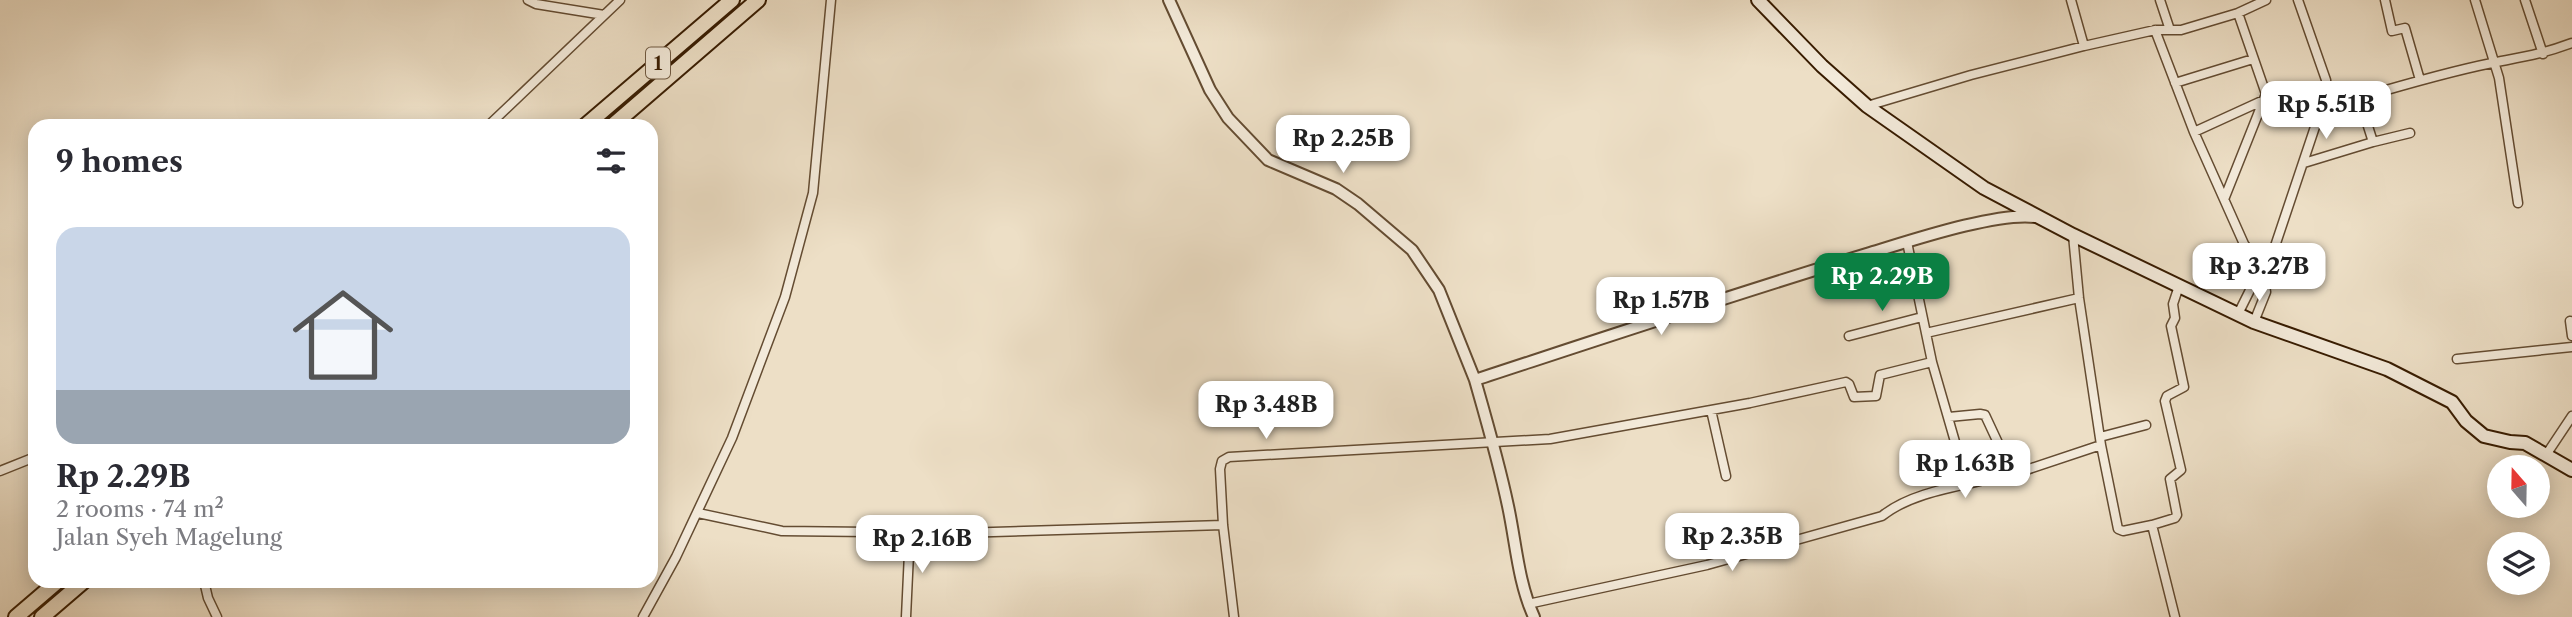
<!DOCTYPE html>
<meta charset="utf-8">
<style>
:root{--surface:#fff;--page:#f7f7f7;--text:#2b2b33;--muted:#7c7c81;--accent:#0b8043}
body{margin:0;font-family:"Libre Caslon Text",serif;background:var(--page);color:var(--text);height:100vh;display:flex;flex-direction:column;font-size:26px;white-space:nowrap}
*{box-sizing:border-box;margin:0}
p{font-size:23px;color:var(--muted)}
.icon{flex:none;width:38px;height:38px;fill:none;stroke:currentColor;stroke-width:2;stroke-linecap:round;stroke-linejoin:round}
.map{position:relative;flex:1;overflow:hidden}
.details{position:absolute;left:28px;top:119px;width:630px;height:469px;display:flex;flex-direction:column;background:var(--surface);border-radius:21px;box-shadow:0 4px 18px #0003}
.details>*{flex:none}
.needle{width:46px;rotate:340deg}
.buttons{position:absolute;left:2487px;top:455px;display:grid;gap:14px}
.buttons a{display:grid;place-items:center;width:63px;height:63px;border-radius:50%;background:var(--surface);box-shadow:0 4px 18px #0003;font-size:35px}
.price{position:absolute;translate:-50% -60px;padding:0 16px;border-radius:14px;background:#fff;color:#222;font-size:23px;line-height:46px;filter:drop-shadow(0 2px 4px #0008)}
.price::after{content:'';position:absolute;left:50%;top:42px;width:21px;height:16px;margin-left:-10px;background:inherit;clip-path:polygon(0 0,100% 0,50% 100%)}
.price.active{background:var(--accent);color:#fff}
ul{padding:0;list-style:none}
li{display:grid;align-content:center;gap:14px;height:371px;padding:0 28px}
li span{display:grid;place-items:center;height:217px;border-radius:21px;color:#555}
li>.icon{margin-inline-start:auto}
span .icon{width:126px;height:126px;fill:#fffc;stroke-width:1}
li b{font-size:30px}
h2{display:flex;justify-content:space-between;align-items:center;height:84px;padding:0 28px;font-size:30px}
.map>svg:first-child{display:block}
</style>
<div class="map">
<svg width="2572" height="617" viewBox="0 0 2572 617">
<rect width="100%" height="100%" fill="#eddfc6"/>
<filter id="stains"><feTurbulence type="fractalNoise" baseFrequency=".00286" numOctaves="4"/><feColorMatrix values="0 0 0 0 .2 0 0 0 0 .09 0 0 0 0 .02 0 0 0 .5 -.17"/></filter>
<radialGradient id="worn" r=".72"><stop offset=".6" stop-color="#630" stop-opacity="0"/><stop offset="1" stop-color="#630" stop-opacity=".3"/></radialGradient>
<g fill="none" stroke-linecap="round" stroke-linejoin="round">
<defs>
<path id="minor" d="M528,0L536,4L604,15
M2071,0L2084,46
M2160,0L2170,30
M2385,0L2392,31L2405,28L2420,80
M2475,0L2499,78L2518,203
M2525,0L2543,54
M2155,30L2194,132L2244,244L2267,275
M2175,83L2253,59
M1867,106L1971,75L2084,46L2155,30H2181L2238,13L2266,0
M488,126L620,0
M2194,132L2264,100
M2373,142L2410,133
M2304,163L2373,142L2359,98C2403,85 2447,72 2492,63C2522,57 2543,54 2572,43
M2225,197L2266,94L2238,13
M1907,242L1932,362L1962,466L1966,470L1992,467L2005,477L2101,445L2079,298L2073,235
M2238,314L2252,286L2264,279
M2570,321L2572,336
M2254,322L2266,292L2264,279L2327,91L2326,80L2298,0
M1926,333L2079,298
M1849,336L1922,317
M2457,359L2572,347
M1711,410L1726,476
M1949,417L1980,414L1985,415L2013,475
M2100,437L2146,425
M2101,445L2118,529L2123,531L2152,525L2175,617
M2546,455L2572,416
M0,471L35,457
M698,513L782,531L960,533L1223,525
M2152,525L2175,518L2177,515L2170,479L2181,470L2165,401L2167,396L2184,387L2171,326L2175,318L2173,304L2179,286
M204,581L208,598L217,617
M1528,604L1707,565L1882,516C1913,491 1963,486 2002,476
M643,617L676,557L732,438L785,297L813,193L831,0
M906,617L910,532
M1234,617L1223,525L1220,469L1222,461L1229,457L1550,439L1750,403L1846,382L1849,384L1854,397L1876,396L1880,375L1932,362"/>
<path id="tertiary" d="M1169,0L1210,90L1228,118L1268,160L1336,189L1358,204L1412,250L1439,290L1475,380
M1534,617C1518,582 1516,543 1508,506C1499,463 1487,422 1475,380C1606,337 1738,293 1870,253C1910,241 1996,212 2035,217"/>
<path id="secondary" d="M1758,0L1822,66L1867,106L1984,188L2073,235L2254,322L2387,369L2452,402L2466,421L2484,436L2510,442L2525,443L2572,470"/>
<path id="motorway" d="M585,126L732,0
M612,126L758,0
M16,617L58,581
M42,617L84,581"/>
</defs>
<use href="#minor" stroke="#644c32" stroke-width="11"/>
<use href="#tertiary" stroke="#644c32" stroke-width="14"/>
<use href="#secondary" stroke="#371b00" stroke-width="16"/>
<use href="#motorway" stroke="#371b00" stroke-width="18"/>
<use href="#minor" stroke="#f3eada" stroke-width="8"/>
<use href="#tertiary" stroke="#f3eada" stroke-width="10"/>
<use href="#secondary" stroke="#f3eada" stroke-width="12"/>
<use href="#motorway" stroke="#eddfc6" stroke-width="14"/>
</g>
<g text-anchor="middle" stroke-width="6" stroke-linejoin="round" paint-order="stroke">
<rect fill="#f3eada" stroke="#6f5941" stroke-width="2" x="646" y="47.5" width="24" height="31" rx="5"/>
<g font-size="19" font-weight="bold" fill="#371b00">
<text x="658" y="70">1</text>
</g>
</g>
<rect width="100%" height="100%" filter="url(#stains)"/>
<rect width="100%" height="100%" fill="url(#worn)"/>
</svg>
<div class="buttons">
<a><svg class="needle" viewBox="-14 -14 28 28"><path d="M0-13l5 13h-10z" fill="#e53935"/><path d="M0 13l5-13h-10z" fill="#7c7c81"/></svg></a>
<a><svg class="icon" aria-label="layers" viewBox="0 0 24 24"><path d="M12 4l9 5-9 5-9-5zM3 14l9 5 9-5"/></svg></a>
</div>
<b class="price" style="left:2326px;top:141px">Rp 5.51B</b>
<b class="price" style="left:1343px;top:175px">Rp 2.25B</b>
<b class="price" style="left:2259px;top:303px">Rp 3.27B</b>
<b class="price active" style="left:1882px;top:313px">Rp 2.29B</b>
<b class="price" style="left:1661px;top:337px">Rp 1.57B</b>
<b class="price" style="left:1266px;top:441px">Rp 3.48B</b>
<b class="price" style="left:1965px;top:500px">Rp 1.63B</b>
<b class="price" style="left:1732px;top:573px">Rp 2.35B</b>
<b class="price" style="left:922px;top:575px">Rp 2.16B</b>
<section class="details">
<h2>9 homes<svg class="icon" aria-label="filters" viewBox="0 0 24 24"><path d="M4 7h16M4 17h16"/><circle cx="9" cy="7" r="2"/><circle cx="15" cy="17" r="2"/></svg></h2>
<ul>
<li><span style="background:linear-gradient(#c9d6e8 75%,#9aa5b1 0)"><svg class="icon" aria-label="home" viewBox="0 0 24 24"><path d="M3 11l9-7 9 7M6 9v11h12V9"/></svg></span><div><b>Rp 2.29B</b><p>2 rooms · 74 m²</p><p>Jalan Syeh Magelung</p></div></li>
</ul>
</section>
</div>
